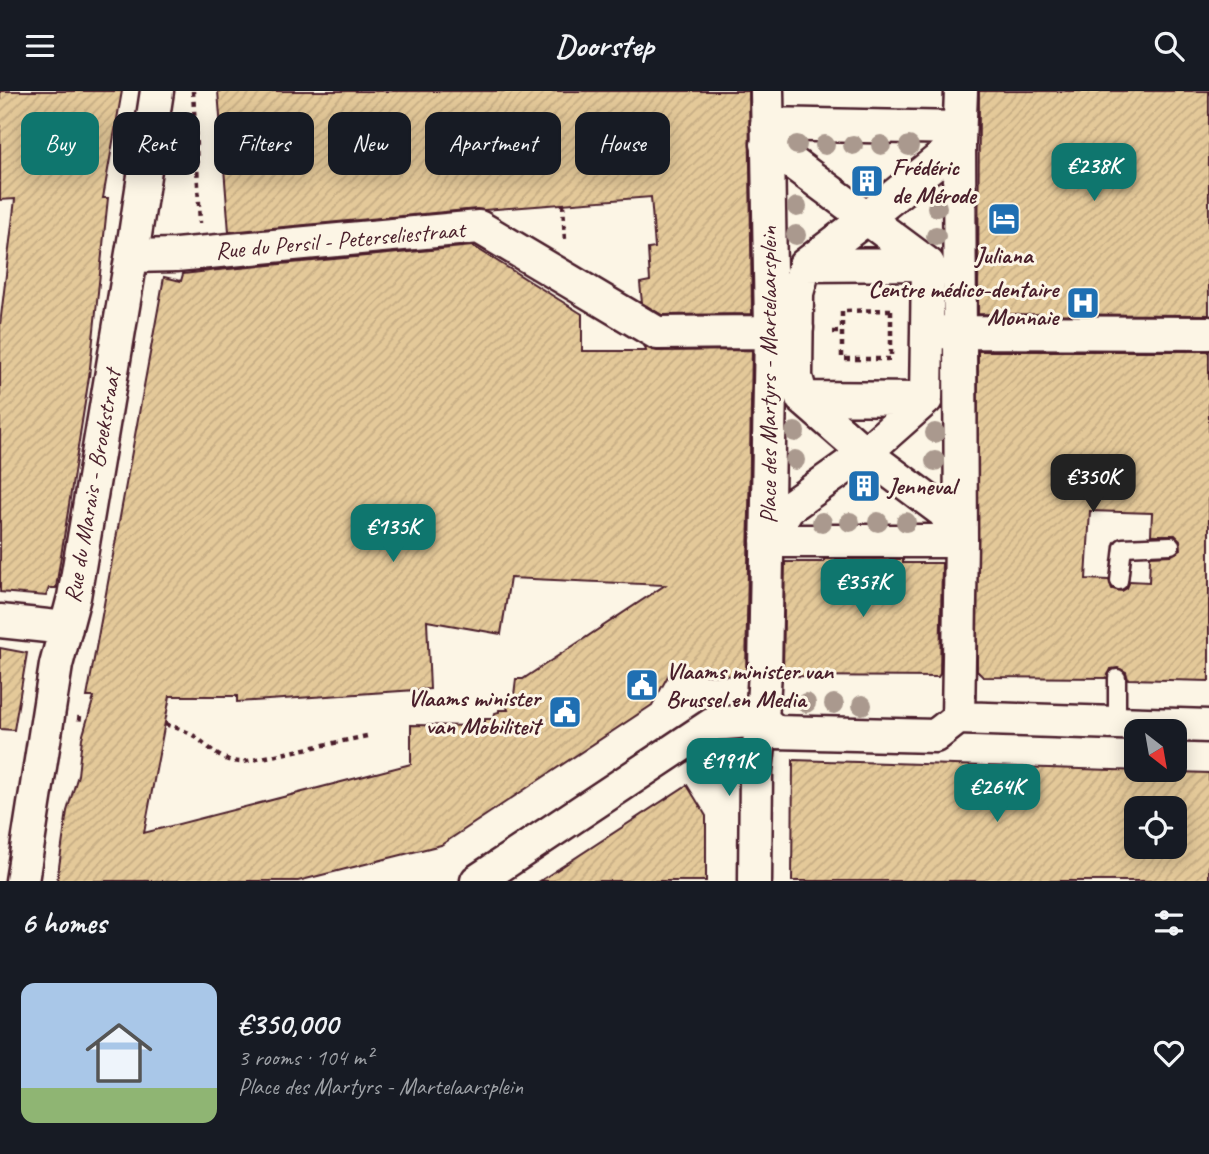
<!DOCTYPE html>
<meta charset="utf-8">
<style>
:root{--surface:#171b24;--page:#20242c;--text:#f1f3f6;--muted:#9ea1a6;--line:#363941;--accent:#0f766e}
body{margin:0;font-family:Caveat,sans-serif;background:var(--page);color:var(--text);height:100vh;display:flex;flex-direction:column;font-size:26px;white-space:nowrap}
*{box-sizing:border-box;margin:0}
p{font-size:23px;color:var(--muted)}
.icon{flex:none;width:38px;height:38px;fill:none;stroke:currentColor;stroke-width:2;stroke-linecap:round;stroke-linejoin:round}
.map{position:relative;height:790px;overflow:hidden}
.sheet{display:flex;flex-direction:column;background:var(--surface);flex:1}
.sheet>*{flex:none}
.top-card{position:absolute;left:21px;top:21px;width:700px;height:63px;display:flex;gap:14px}
.needle{width:46px;rotate:149deg}
.buttons{position:absolute;left:1124px;top:628px;display:grid;gap:14px}
.buttons a{display:grid;place-items:center;width:63px;height:63px;border-radius:14px;background:var(--surface);box-shadow:0 4px 18px #0003;font-size:35px}
.price{position:absolute;translate:-50% -60px;padding:0 16px;border-radius:14px;background:var(--accent);color:#fff;font-size:23px;line-height:46px;filter:drop-shadow(0 2px 4px #0008)}
.price::after{content:'';position:absolute;left:50%;top:42px;width:21px;height:16px;margin-left:-10px;background:inherit;clip-path:polygon(0 0,100% 0,50% 100%)}
.price.selected{background:#222;color:#fff}
ul{padding:0;list-style:none}
li{display:flex;align-items:center;gap:21px;height:175px;padding:0 21px}
li+li{border-top:2px solid var(--line)}
li span{display:grid;place-items:center;flex:none;width:196px;height:140px;border-radius:14px;color:#555}
li>.icon{margin-inline-start:auto}
span .icon{width:84px;height:84px;fill:#fffc;stroke-width:1}
li b{font-size:30px}
h2{display:flex;justify-content:space-between;align-items:center;height:84px;padding:0 21px;font-size:30px}
.pill{padding:0 24px;border-radius:14px;background:var(--surface);box-shadow:0 4px 18px #0003;font-size:24px;line-height:63px}
.pill.selected{background:var(--accent);color:#fff}
header{display:flex;justify-content:space-between;align-items:center;height:91px;padding:0 21px;background:var(--surface);font-size:32px;font-weight:700}
.map>svg:first-child{display:block}
</style>
<header><svg class="icon" aria-label="menu" viewBox="0 0 24 24"><path d="M4 6h16M4 12h16M4 18h16"/></svg>Doorstep<svg class="icon" aria-label="search" viewBox="0 0 24 24"><circle cx="10" cy="10" r="6"/><path d="M15 15l6 6"/></svg></header>
<div class="map">
<svg width="1209" height="790" viewBox="0 0 1209 790">
<defs>
<pattern id="building-hatch" width="6" height="6" patternUnits="userSpaceOnUse" patternTransform="scale(1.75)"><rect width="6" height="6" fill="#e4c999"/><path d="M-1 1l2-2M0 6l6-6M5 7l2-2" fill="none" stroke="#c5ac84"/></pattern>
</defs>
<rect width="100%" height="100%" fill="#fcf5e5"/>
<filter id="ink" filterUnits="userSpaceOnUse"><feTurbulence type="fractalNoise" baseFrequency=".0143" numOctaves="2"/><feDisplacementMap in="SourceGraphic" scale="14" xChannelSelector="R" yChannelSelector="G"/><feConvolveMatrix kernelMatrix="1 2 1 2 8 2 1 2 1" color-interpolation-filters="sRGB"/></filter>
<g filter="url(#ink)">
<path fill="url(#building-hatch)" stroke="#4a1f2b" stroke-width="2" fill-rule="evenodd" d="M0,0H122L103,107H108L89,286L56,497H49L46,505L0,501V234L15,108L0,109Z
M218,0H749L752,223L662,224L642,212L640,192L650,190L648,158L655,157L651,106L484,119L477,118L229,141Z
M979,0H1209V224L978,223Z
M473,155L582,223V260H646L645,256L657,260L752,259L746,583L744,585L705,584L702,581L669,583L652,614L441,754L298,790H57L67,720L78,684L82,647L94,606H87L164,186L181,190L183,183L218,179ZM510,487L665,494L523,588H516L513,612L506,613L508,619H499V621L495,622L494,628H485V631H480V635L411,634V673L144,742L170,605H237V611L430,598L427,530L501,543Z
M978,260H1209V590L1128,588L1126,581L1118,577L1111,578L1107,587L983,586L977,580ZM1090,420L1152,422L1151,444H1175L1180,449L1181,458L1172,464L1150,465L1149,491L1130,490L1127,497L1122,500L1112,498L1109,489L1086,488Z
M824,468H903V472H942L940,583L938,586L789,585L783,579L785,471H824Z
M0,557L27,562L14,639L0,638Z
M793,669L1209,682V790H792ZM1136,718H1174V756H1136Z
M687,694L706,725V790H540Z"/>
<g fill="none" stroke-linecap="round" stroke-linejoin="round">
<defs>
<path id="lane" d="M1119,490L1123,456L1171,454
M1117,632V587"/>
<path id="street" d="M767,33L959,37
M767,53L928,173
M132,165L176,164L479,136L657,242L758,241L797,237
M937,241L1209,242
M802,307L865,362L944,421L961,450L958,627
M926,308L802,307L796,286L797,202L805,174L867,127L959,52
M768,449L788,417L865,362L926,308L928,173L805,174
M767,450H961L959,52L961,0
M0,530L66,537
M22,790L56,574L74,506L135,144L157,0
M477,790L713,633L762,629L776,641L935,645L958,627L1209,635
M755,790L756,680L762,629L765,581L771,238L767,0"/>
</defs>
<use href="#lane" stroke="#4a1f2b" stroke-width="21"/>
<use href="#street" stroke="#4a1f2b" stroke-width="37"/>
<path stroke="#4a1f2b" stroke-width="4.5" stroke-dasharray="5 5" stroke-linecap="butt" d="M193,0L200,132
M563,113L565,150
M891,219V268H842V220Z
M833,241H842
M77,627L87,628
M165,633C174,636 183,639 191,643C212,656 217,671 243,671L367,645"/>
<use href="#lane" stroke="#fcf5e5" stroke-width="16"/>
<use href="#street" stroke="#fcf5e5" stroke-width="32"/>
</g>
<g fill="#aa998e">
<circle cx="797" cy="54" r="10"/>
<circle cx="825" cy="54" r="10"/>
<circle cx="853" cy="54" r="10"/>
<circle cx="881" cy="54" r="10"/>
<circle cx="909" cy="55" r="10"/>
<circle cx="797" cy="116" r="10"/>
<circle cx="937" cy="116" r="10"/>
<circle cx="796" cy="144" r="10"/>
<circle cx="936" cy="145" r="10"/>
<circle cx="795" cy="341" r="10"/>
<circle cx="935" cy="342" r="10"/>
<circle cx="795" cy="369" r="10"/>
<circle cx="935" cy="370" r="10"/>
<circle cx="822" cy="431" r="10"/>
<circle cx="850" cy="431" r="10"/>
<circle cx="878" cy="431" r="10"/>
<circle cx="906" cy="431" r="10"/>
<circle cx="806" cy="612" r="10"/>
<circle cx="834" cy="613" r="10"/>
<circle cx="862" cy="614" r="10"/>
</g>
</g>
<defs>
<symbol id="building-square" viewBox="-11 -11 22 22"><rect x="-9" y="-9" width="18" height="18" rx="4" fill="#1f6fb2" stroke="#fcf5e5"/><path d="M-4-6H4V6H1V3H-1V6H-4ZM-2.5-4.3h1.7v1.8h-1.7ZM.8-4.3h1.7v1.8H.8ZM-2.5-1h1.7V.8h-1.7ZM.8-1h1.7V.8H.8Z" fill="#fff"/></symbol>
<symbol id="hotel-square" viewBox="-11 -11 22 22"><rect x="-9" y="-9" width="18" height="18" rx="4" fill="#1f6fb2" stroke="#fcf5e5"/><path d="M-6-4.5h1.5V1H6V5H4.5V3h-9V5H-6ZM-4 0a1.8 1.8 0 1 1 3.6 0ZM.5 0V-2.5h3Q6-2.5 6 0Z" fill="#fff"/></symbol>
<symbol id="hospital-square" viewBox="-11 -11 22 22"><rect x="-9" y="-9" width="18" height="18" rx="4" fill="#1f6fb2" stroke="#fcf5e5"/><path d="M-5-5h3v3.5h4V-5h3V5h-3V1.5h-4V5h-3Z" fill="#fff"/></symbol>
<symbol id="civic-square" viewBox="-11 -11 22 22"><rect x="-9" y="-9" width="18" height="18" rx="4" fill="#1f6fb2" stroke="#fcf5e5"/><path d="M-.6-6.5H3V-4.5H.6V-3L4-1V1h2V6H-6V1h2V-1L-.6-3ZM-1.2 2.5V6h2.4V2.5Z" fill="#fff"/></symbol>
</defs>
<g fill-rule="evenodd">
<use href="#building-square" x="848" y="71" width="38" height="38"/>
<use href="#hotel-square" x="985" y="109" width="38" height="38"/>
<use href="#hospital-square" x="1064" y="193" width="38" height="38"/>
<use href="#building-square" x="845" y="376" width="38" height="38"/>
<use href="#civic-square" x="623" y="575" width="38" height="38"/>
<use href="#civic-square" x="546" y="602" width="38" height="38"/>
</g>
<g text-anchor="middle" stroke-width="6" stroke-linejoin="round" paint-order="stroke">
<g font-size="24" font-weight="bold" fill="#4a1f2b" stroke="#fcf5e5" text-anchor="start">
<text x="892" y="84">Frédéric<tspan x="892" dy="28">de Mérode</tspan></text>
<text x="1004" y="172" text-anchor="middle">Juliana</text>
<text x="1058" y="206" text-anchor="end">Centre médico-dentaire<tspan x="1058" dy="28">Monnaie</tspan></text>
<text x="888" y="403">Jenneval</text>
<text x="666" y="588">Vlaams minister van<tspan x="666" dy="28">Brussel en Media</tspan></text>
<text x="540" y="615" text-anchor="end">Vlaams minister<tspan x="540" dy="28">van Mobiliteit</tspan></text>
</g>
<g font-size="24" fill="#4a1f2b" stroke="#fcf5e5">
<text transform="translate(340 149) rotate(-5)" y="8">Rue du Persil - Peterseliestraat</text>
<text transform="translate(768 284) rotate(-90)" y="8">Place des Martyrs - Martelaarsplein</text>
<text transform="translate(92 395) rotate(-80)" y="8">Rue du Marais - Broekstraat</text>
</g>
</g>
</svg>
<div class="buttons">
<a><svg class="needle" viewBox="-14 -14 28 28"><path d="M0-13l5 13h-10z" fill="#e53935"/><path d="M0 13l5-13h-10z" fill="#9ea1a6"/></svg></a>
<a><svg class="icon" aria-label="locate" viewBox="0 0 24 24"><circle cx="12" cy="12" r="6"/><path d="M12 2v4M12 18v4M2 12h4M18 12h4"/></svg></a>
</div>
<b class="price" style="left:1094px;top:112px">€238K</b>
<b class="price selected" style="left:1093px;top:423px">€350K</b>
<b class="price" style="left:393px;top:473px">€135K</b>
<b class="price" style="left:863px;top:528px">€357K</b>
<b class="price" style="left:729px;top:707px">€191K</b>
<b class="price" style="left:997px;top:733px">€264K</b>
<div class="top-card">
<a class="pill selected">Buy</a>
<a class="pill">Rent</a>
<a class="pill">Filters</a>
<a class="pill">New</a>
<a class="pill">Apartment</a>
<a class="pill">House</a>
</div>
</div>
<section class="sheet">
<h2>6 homes<svg class="icon" aria-label="filters" viewBox="0 0 24 24"><path d="M4 7h16M4 17h16"/><circle cx="9" cy="7" r="2"/><circle cx="15" cy="17" r="2"/></svg></h2>
<ul>
<li><span style="background:linear-gradient(#a9c7e8 75%,#8fb573 0)"><svg class="icon" aria-label="home" viewBox="0 0 24 24"><path d="M3 11l9-7 9 7M6 9v11h12V9"/></svg></span><div><b>€350,000</b><p>3 rooms · 104 m²</p><p>Place des Martyrs - Martelaarsplein</p></div><svg class="icon" aria-label="heart" viewBox="0 0 24 24"><path d="M12 20l-8-8c-3-5 5-10 8-4 3-6 11-1 8 4z"/></svg></li>
</ul>
</section>
